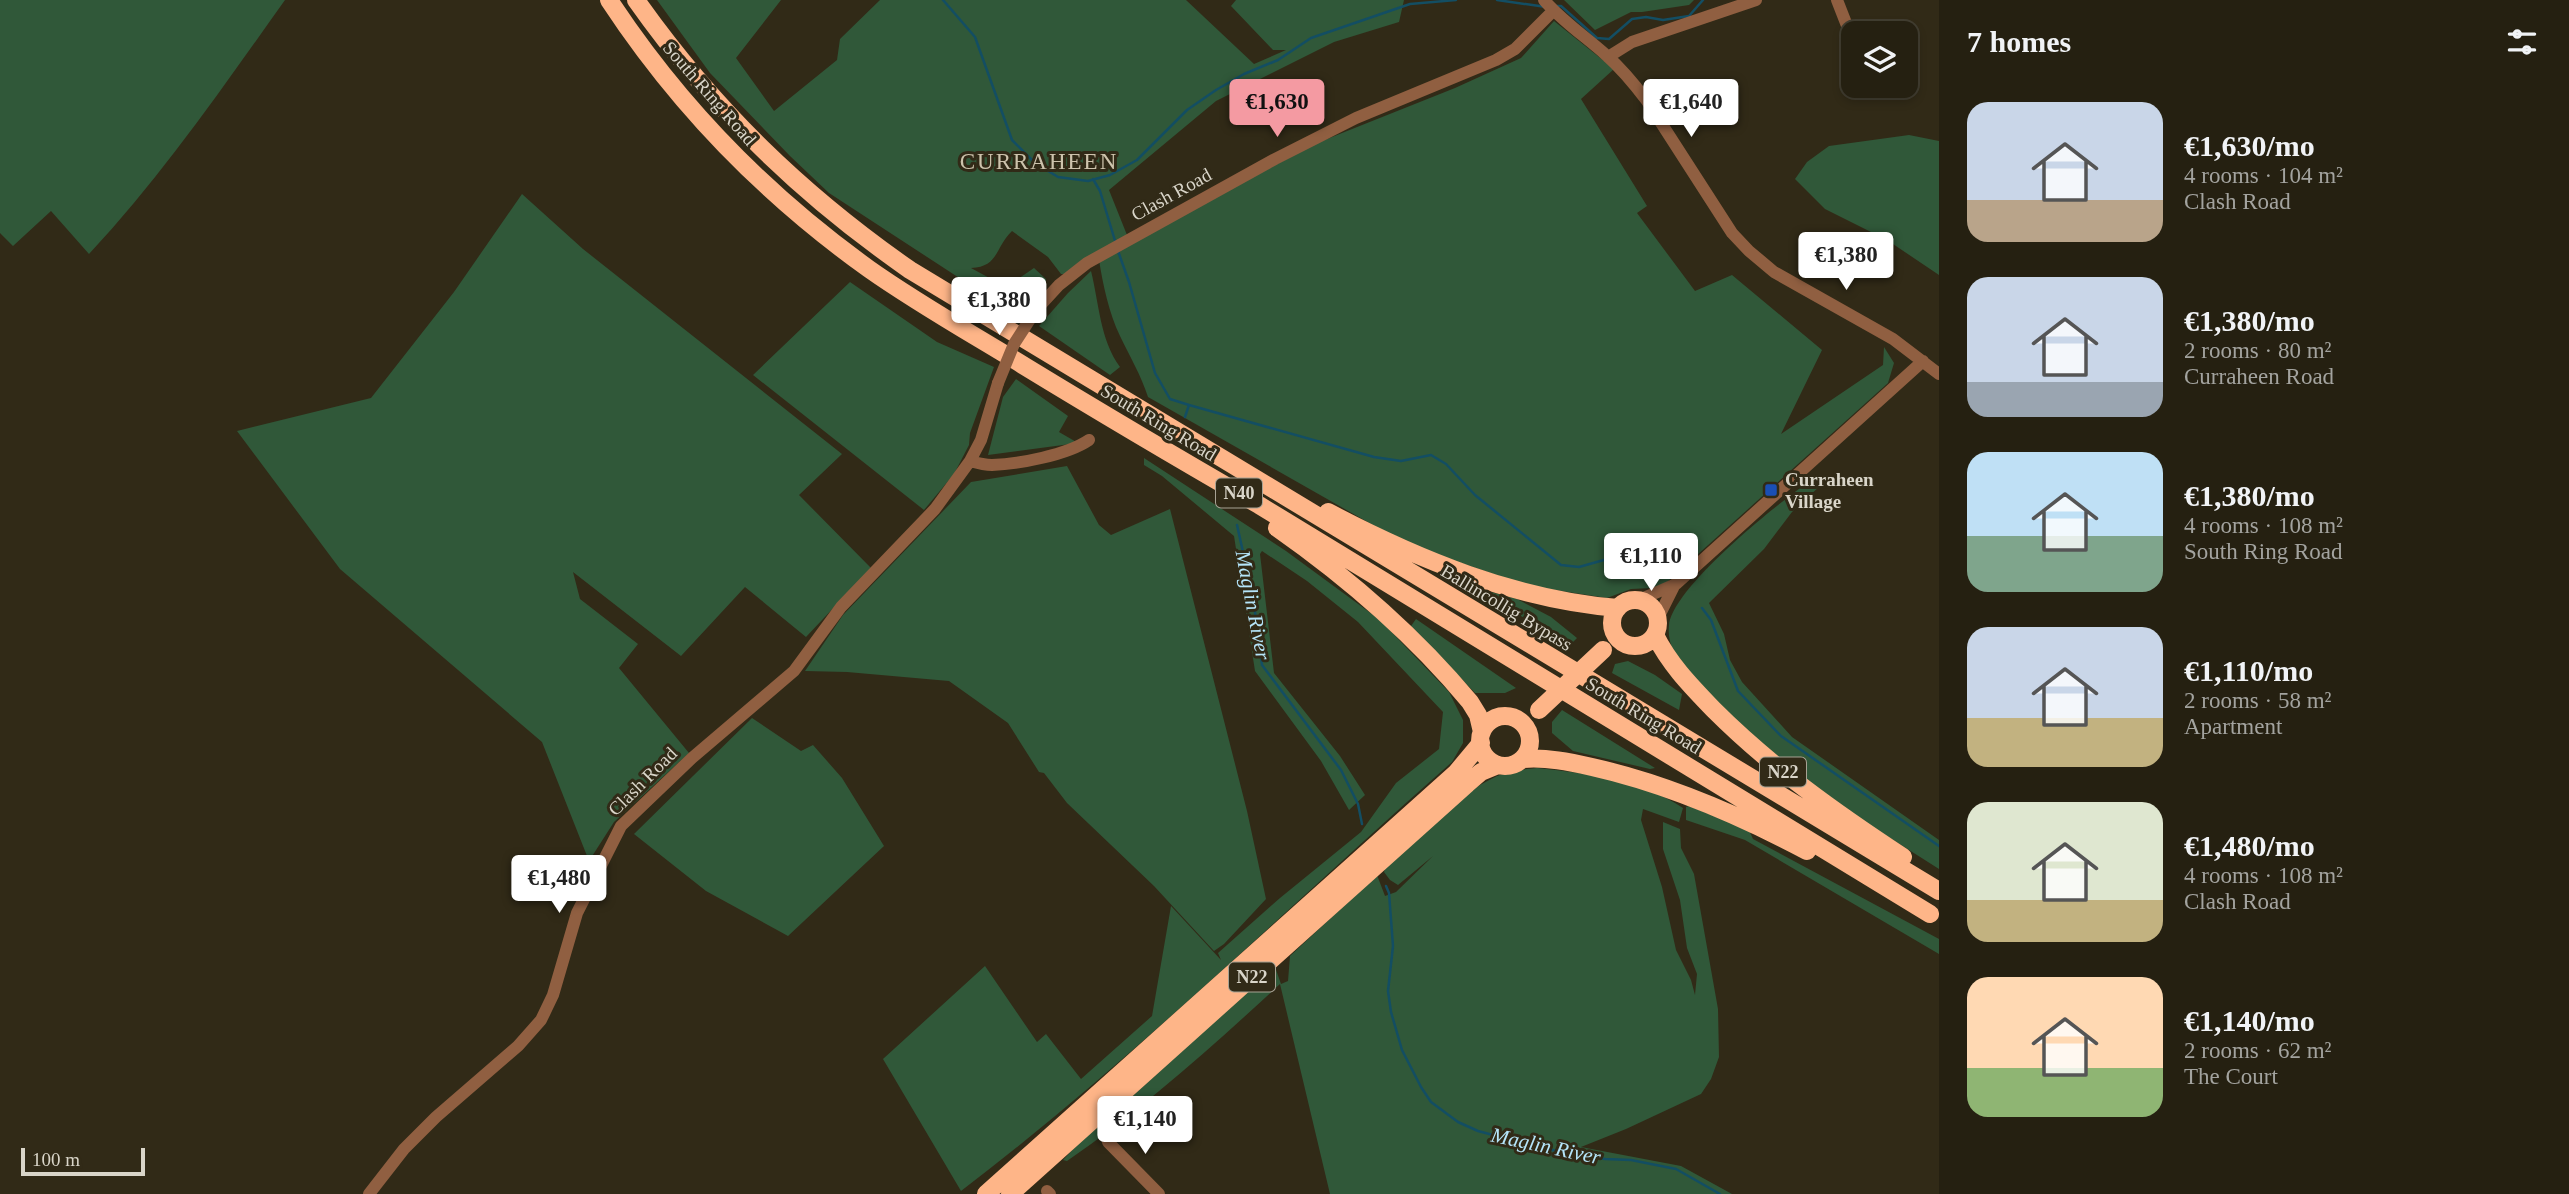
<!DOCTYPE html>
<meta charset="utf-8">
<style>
:root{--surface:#252011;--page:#312d1f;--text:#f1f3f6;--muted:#a3a39f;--line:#423e31;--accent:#f49aa2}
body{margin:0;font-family:"Times New Roman",serif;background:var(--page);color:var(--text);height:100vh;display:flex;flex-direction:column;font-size:26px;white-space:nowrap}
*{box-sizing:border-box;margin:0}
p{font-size:23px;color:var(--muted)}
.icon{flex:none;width:38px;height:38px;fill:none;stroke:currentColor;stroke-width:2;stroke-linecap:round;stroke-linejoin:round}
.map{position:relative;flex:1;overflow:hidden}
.panel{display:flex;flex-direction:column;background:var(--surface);width:630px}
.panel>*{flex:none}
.fabs{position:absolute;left:1841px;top:21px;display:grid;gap:14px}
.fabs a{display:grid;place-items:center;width:77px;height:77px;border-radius:14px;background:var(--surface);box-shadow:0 4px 10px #0003,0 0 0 2px var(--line);font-size:35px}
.scale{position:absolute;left:21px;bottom:18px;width:124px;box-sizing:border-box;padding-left:7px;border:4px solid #d9d5c9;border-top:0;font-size:19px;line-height:24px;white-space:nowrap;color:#d9d5c9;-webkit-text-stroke:5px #312a17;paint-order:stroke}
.price{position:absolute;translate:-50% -60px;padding:0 16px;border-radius:7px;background:#fff;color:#222;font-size:23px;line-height:46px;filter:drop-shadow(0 2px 4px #0008)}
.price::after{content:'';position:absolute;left:50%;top:42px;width:21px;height:16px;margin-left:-10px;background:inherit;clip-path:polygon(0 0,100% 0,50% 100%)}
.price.selected{background:var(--accent);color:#111}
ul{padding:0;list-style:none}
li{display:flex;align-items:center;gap:21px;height:175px;padding:0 28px}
li span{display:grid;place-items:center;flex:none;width:196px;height:140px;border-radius:21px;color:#555}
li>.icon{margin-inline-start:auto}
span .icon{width:84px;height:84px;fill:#fffc;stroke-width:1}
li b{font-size:30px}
h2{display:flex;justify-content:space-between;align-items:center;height:84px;padding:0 28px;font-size:30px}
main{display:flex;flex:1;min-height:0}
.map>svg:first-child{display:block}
</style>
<main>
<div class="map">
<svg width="1939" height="1194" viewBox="0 0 1939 1194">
<rect width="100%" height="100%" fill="#312a17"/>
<path fill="#305839" d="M0,0H285C223,87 162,176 89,254L51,211L13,246L0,233Z
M657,0H781L736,58L774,111L837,60L840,39L880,0H1186L1254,64L1286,50H1273L1231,6L1236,0H1404L1399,22L1334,42L1216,101L1109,190L1127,235L1066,274H1061L1048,257L1012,231C995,247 999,267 971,268L1006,287L1034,268L1046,279V289L1029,308L1016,315L829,193L790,156L710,73Z
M1564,0H1694L1689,5L1642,12H1631L1595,30Z
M1554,21L1614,69L1581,99L1647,206L1637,213L1695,291L1732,275L1822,350L1781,434L1883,365L1884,347L1894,363L1888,383L1666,583L1652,588L1631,589L1607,598L1529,586L1408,545L1148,397C1141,375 1130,357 1120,336C1109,313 1103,285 1099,260L1312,145L1455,88L1521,58Z
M1909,135L1939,141V275L1887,240L1825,209L1795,179L1807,162L1829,146Z
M522,194L583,249L842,454L799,495L871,568L806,637L745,587L681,656L573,572L580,599L638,644L619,668L689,753L614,822L589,861L542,742L340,569L237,431L371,398L454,292Z
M1091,271C1099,303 1100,340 1120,367L1110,375L1039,326L1068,293Z
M850,282L937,342L994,367L970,433L969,445L954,474L924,510L753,375Z
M1016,379L1068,416L1059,432L1078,443L988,455L1003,397Z
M1144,458L1286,551L1380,620L1449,692L1463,720V743L1452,762C1289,906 1134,1059 961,1191L883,1059L985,966L1037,1042L1046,1034L1081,1079L1152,1016L1171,906L1221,960L1218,953L1280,898L1361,832L1396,783L1439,749L1443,712L1358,622L1307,581L1262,551L1260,554L1274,673L1340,756L1365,795L1349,810L1321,761L1255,671L1234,536L1162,476L1144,465Z
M1067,466L1099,525L1111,535L1170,509L1247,811L1266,899L1224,944L1214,951L1154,886L1067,803L1044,773L1039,772L1008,723L949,681L847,672L805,671L843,615L971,482Z
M1813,479L1821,485L1792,512L1764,549L1709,603L1724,634L1730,660L1742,682L1792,737L1939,840V869C1877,829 1811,791 1756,741C1742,729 1730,716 1718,704C1698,684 1665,657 1669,625C1673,587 1780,501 1813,479Z
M1472,587L1517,599L1551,617L1577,638L1570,645Z
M1416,619L1516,688L1505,693H1475L1411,626Z
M1628,661L1655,675L1682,694L1679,710L1612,673L1615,664Z
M1562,710L1655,768L1650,769L1573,751L1552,733V722Z
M752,718L801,751L813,745L842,778L884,846L788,936L706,891L634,834Z
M1537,768C1586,773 1642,780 1683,808L1679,822L1643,809L1641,820L1662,887L1676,950L1691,980L1695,995L1697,974L1687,948L1680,900L1663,849V822L1680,829L1681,848L1694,874L1718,1009L1719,1057L1711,1079L1701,1094L1626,1129L1581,1147L1681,1166L1732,1194H1330L1280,984C1213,1046 1143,1109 1067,1161L1063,1160L1092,1129L1128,1100L1275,967L1281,984L1288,981L1290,956L1377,875L1385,896L1396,892L1433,856L1398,885L1390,880L1384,872L1385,869C1419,837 1460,789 1505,773C1515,770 1527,769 1537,768Z
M1689,806L1749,830L1753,839L1939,939V954L1745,840L1686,820V807Z"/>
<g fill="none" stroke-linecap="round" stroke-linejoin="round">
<path stroke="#134e63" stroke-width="2.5" d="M943,0L975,37L1012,140L1035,163L1058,177L1088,181L1110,175L1137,160L1187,110L1216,90L1244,74L1278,60L1311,38L1410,4L1456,0
M1497,0L1546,7
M1556,6H1561L1597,38L1609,39L1632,19L1646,17L1663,20L1689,16L1703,0
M1093,179L1100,191L1116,244
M1118,251L1129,282L1155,373L1170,399L1189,405L1185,417
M1189,405L1374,457L1401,461L1431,455L1446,464L1475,495L1561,565L1579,567L1618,556L1652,554
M1237,525L1253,597L1262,665L1341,770L1358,804L1362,824
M1702,608L1711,620L1738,691L1781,736L1939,846
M1386,886L1389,893L1393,946L1388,991L1391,1012L1402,1050L1421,1087L1431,1102L1458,1122L1478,1131L1546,1149L1605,1159L1631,1160L1676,1169L1720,1194"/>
<path stroke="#905f41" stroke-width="12" d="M1544,0C1562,21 1586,37 1606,55C1622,69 1635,85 1647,101L1732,233L1749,251L1774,272L1893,339L1939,374
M1837,0L1853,41
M1608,57L1632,42L1756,0
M1036,310L1059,285L1087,263L1275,159L1356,118L1496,60L1515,49L1553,11
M970,461C977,463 985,465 992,465C1019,464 1067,455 1089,440
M1639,600L1676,584L1923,361
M1658,618L1675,584
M1108,1142L1159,1194
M1047,1191L1050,1194
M369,1194L404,1149L436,1117L518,1046L541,1020L553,995L577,913L621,826L692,758L794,671L841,607L935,509L970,461L981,440L998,383"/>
<path stroke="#feb588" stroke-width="18" d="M609,0C678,105 767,196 869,269C920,305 974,335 1026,367C1103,414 1181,460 1259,505L1930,914
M636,0C713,109 801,194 910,270L1939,891
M1328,512C1417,559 1516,600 1618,608
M1277,528C1347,577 1415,636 1470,702L1478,715L1482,732
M1612 623a23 23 0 1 1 46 0a23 23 0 1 1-46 0Z
M1655,635C1670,665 1691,686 1714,710C1771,767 1836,813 1903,857
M1480 741a25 25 0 1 1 50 0a25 25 0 1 1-50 0Z
M1523,759C1546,757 1570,762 1592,767C1668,784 1739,815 1807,851
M986,1194L1456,773L1481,743
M1010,1194L1467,784L1481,772L1498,765"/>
<path stroke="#905f41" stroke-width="12" d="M998,383L1014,344L1036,310"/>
<path stroke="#feb588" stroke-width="18" d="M1539,710L1603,650"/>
</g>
<rect fill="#1a4fb4" stroke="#312a17" stroke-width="2.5" x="1764" y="483" width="14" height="14" rx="3.5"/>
<g text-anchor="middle" stroke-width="6" stroke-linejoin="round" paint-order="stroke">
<g fill="#312a17" stroke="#a7a294" stroke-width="2">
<rect x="1216" y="478.5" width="46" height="29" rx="5"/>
<rect x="1760" y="757.5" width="46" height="29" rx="5"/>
<rect x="1229" y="962.5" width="46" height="29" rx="5"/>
</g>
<g font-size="18" font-weight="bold" fill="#d9d5c9">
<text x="1239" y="499">N40</text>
<text x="1783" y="778">N22</text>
<text x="1252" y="983">N22</text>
</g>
<g font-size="19" fill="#d9d5c9" stroke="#312a17">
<text transform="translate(710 93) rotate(49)" y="7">South Ring Road</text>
<text transform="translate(1171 194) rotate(-29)" y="7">Clash Road</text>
<text transform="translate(1159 422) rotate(31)" y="7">South Ring Road</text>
<text transform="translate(1507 607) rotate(31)" y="7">Ballincollig Bypass</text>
<text transform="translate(1644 715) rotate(31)" y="7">South Ring Road</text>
<text transform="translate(642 781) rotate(-45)" y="7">Clash Road</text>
</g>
<g font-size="19" font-weight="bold" fill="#d9d5c9" stroke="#312a17" text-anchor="start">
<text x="1785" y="486">Curraheen<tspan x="1785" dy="22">Village</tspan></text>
</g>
<g font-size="21" font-style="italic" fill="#b5e5fa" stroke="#312a17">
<text transform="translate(1253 605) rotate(79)" y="7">Maglin River</text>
<text transform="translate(1546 1146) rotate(12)" y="7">Maglin River</text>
</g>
<g font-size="23" letter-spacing="2" fill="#ccc3ac" stroke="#312a17">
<text x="1039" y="169">CURRAHEEN</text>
</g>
</g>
</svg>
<div class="fabs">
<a><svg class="icon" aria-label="layers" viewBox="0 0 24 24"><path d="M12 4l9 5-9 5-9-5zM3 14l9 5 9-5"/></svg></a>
</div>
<div class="scale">100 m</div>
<b class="price selected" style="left:1277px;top:139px">€1,630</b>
<b class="price" style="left:1691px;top:139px">€1,640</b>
<b class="price" style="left:1846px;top:292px">€1,380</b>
<b class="price" style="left:999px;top:337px">€1,380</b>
<b class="price" style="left:1651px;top:593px">€1,110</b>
<b class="price" style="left:559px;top:915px">€1,480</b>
<b class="price" style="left:1145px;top:1156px">€1,140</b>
</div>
<section class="panel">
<h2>7 homes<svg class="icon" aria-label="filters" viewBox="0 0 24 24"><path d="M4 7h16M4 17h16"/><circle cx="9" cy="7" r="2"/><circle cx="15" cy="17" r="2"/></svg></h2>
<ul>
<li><span style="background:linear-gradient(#c9d6e8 70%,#b9a48a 0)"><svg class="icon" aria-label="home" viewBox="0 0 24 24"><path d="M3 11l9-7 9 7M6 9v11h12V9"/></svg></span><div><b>€1,630/mo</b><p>4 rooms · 104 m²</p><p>Clash Road</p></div></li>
<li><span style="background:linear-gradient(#c9d6e8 75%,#9aa5b1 0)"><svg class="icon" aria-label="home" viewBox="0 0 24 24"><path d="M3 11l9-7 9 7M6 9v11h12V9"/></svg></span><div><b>€1,380/mo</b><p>2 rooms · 80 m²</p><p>Curraheen Road</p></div></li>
<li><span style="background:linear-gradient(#bfe0f5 60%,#7fa58c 0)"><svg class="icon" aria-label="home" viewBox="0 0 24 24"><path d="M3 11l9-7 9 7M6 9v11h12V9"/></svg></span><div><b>€1,380/mo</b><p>4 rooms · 108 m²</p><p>South Ring Road</p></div></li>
<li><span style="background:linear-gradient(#c9d6e8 65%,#c2b280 0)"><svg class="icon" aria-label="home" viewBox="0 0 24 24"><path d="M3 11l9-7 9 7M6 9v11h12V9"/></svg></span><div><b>€1,110/mo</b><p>2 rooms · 58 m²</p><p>Apartment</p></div></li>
<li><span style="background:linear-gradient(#dfe7d0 70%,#c2b280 0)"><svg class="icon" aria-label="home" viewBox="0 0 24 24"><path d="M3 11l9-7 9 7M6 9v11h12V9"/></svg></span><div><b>€1,480/mo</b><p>4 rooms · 108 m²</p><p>Clash Road</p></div></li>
<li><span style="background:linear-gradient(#ffd9b3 65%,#8fb573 0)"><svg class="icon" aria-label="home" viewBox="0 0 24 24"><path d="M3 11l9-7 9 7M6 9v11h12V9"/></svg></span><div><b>€1,140/mo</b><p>2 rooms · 62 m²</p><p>The Court</p></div></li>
</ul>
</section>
</main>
